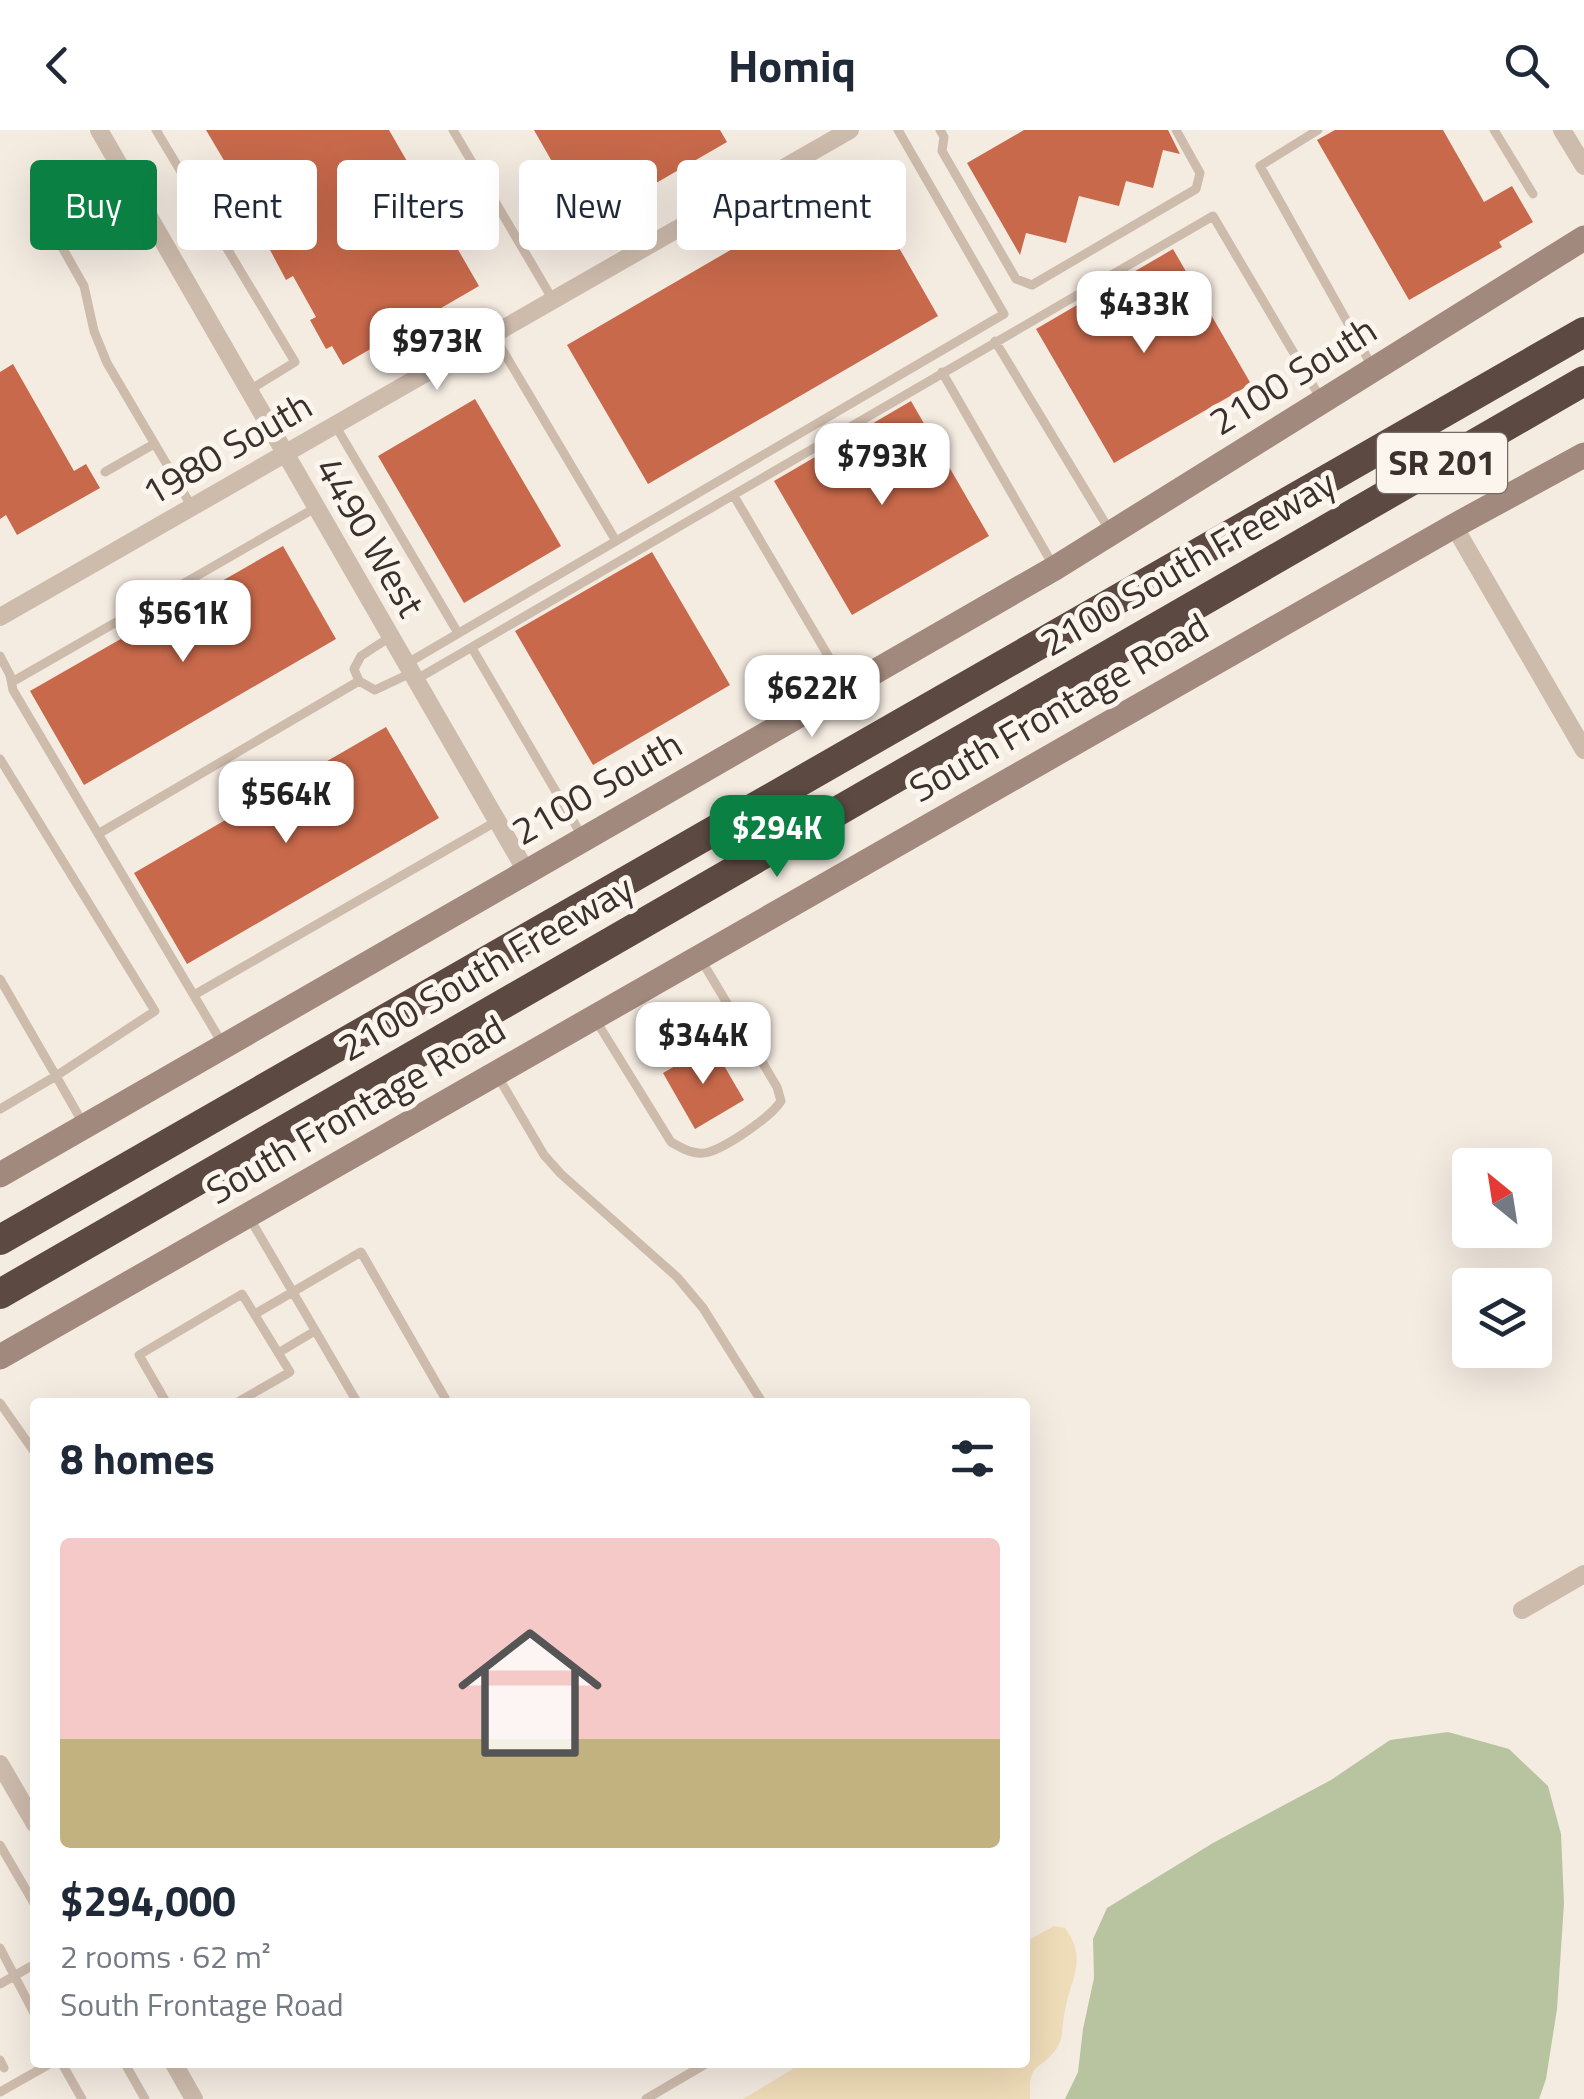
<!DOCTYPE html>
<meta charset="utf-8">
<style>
:root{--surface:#fff;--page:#f2f2f3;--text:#1f2937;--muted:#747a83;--accent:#0b8043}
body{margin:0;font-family:"Titillium Web",sans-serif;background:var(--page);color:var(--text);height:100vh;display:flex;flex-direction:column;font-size:38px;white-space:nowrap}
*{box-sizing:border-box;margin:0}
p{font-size:32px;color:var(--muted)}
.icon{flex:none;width:55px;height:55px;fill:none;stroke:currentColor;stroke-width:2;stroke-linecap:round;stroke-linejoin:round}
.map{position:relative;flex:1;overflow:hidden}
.sheet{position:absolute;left:30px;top:1268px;width:1000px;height:670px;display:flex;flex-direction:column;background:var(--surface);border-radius:10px;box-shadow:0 10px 40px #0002}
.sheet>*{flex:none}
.top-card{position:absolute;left:30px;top:30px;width:1000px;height:90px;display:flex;gap:20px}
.needle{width:65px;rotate:330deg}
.buttons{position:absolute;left:1452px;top:1018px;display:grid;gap:20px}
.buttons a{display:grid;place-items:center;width:100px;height:100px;border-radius:10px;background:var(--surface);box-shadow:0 10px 40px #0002;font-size:50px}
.price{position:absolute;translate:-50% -85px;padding:0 22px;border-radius:20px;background:#fff;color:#222;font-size:32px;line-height:65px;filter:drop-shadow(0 2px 5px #0008)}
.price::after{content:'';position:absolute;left:50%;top:60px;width:30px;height:22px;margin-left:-15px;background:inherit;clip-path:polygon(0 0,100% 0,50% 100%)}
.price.active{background:var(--accent);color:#fff}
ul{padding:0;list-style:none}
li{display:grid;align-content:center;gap:20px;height:530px;padding:0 30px}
li span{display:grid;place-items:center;height:310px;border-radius:10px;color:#555}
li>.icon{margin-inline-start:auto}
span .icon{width:180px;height:180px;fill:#fffc;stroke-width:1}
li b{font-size:42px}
h2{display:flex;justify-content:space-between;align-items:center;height:120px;padding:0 30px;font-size:42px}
.pill{padding:0 35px;border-radius:10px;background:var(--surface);box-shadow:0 10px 40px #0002;font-size:35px;line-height:90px}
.pill.active{background:var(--accent);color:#fff}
header{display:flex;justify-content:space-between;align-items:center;height:130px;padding:0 30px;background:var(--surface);font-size:45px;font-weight:700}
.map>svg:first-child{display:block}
</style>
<header><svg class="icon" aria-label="back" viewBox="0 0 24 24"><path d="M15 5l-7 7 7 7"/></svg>Homiq<svg class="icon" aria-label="search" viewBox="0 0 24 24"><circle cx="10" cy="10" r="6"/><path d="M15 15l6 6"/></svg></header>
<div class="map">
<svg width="1584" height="1969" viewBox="0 0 1584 1969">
<rect width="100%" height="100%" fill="#f4ebe1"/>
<path fill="#b8c4a0" d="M1448,1602L1509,1619L1548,1656L1561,1704L1564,1773L1557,1879L1546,1949L1539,1969H1065L1078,1942L1083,1899L1094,1848L1093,1809L1107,1778L1213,1713L1331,1650L1390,1610Z"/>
<path fill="#efdcb8" d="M1054,1796L1065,1798C1088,1829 1071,1848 1065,1880C1062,1892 1064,1907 1057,1918C1040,1942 1028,1930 1030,1969H743L803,1933L1025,1932V1812Z"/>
<path fill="#c8694b" d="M206,0H389L479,156L343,235L332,216L326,219L310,190L316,187L293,146L286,150L270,120L274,118L252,78L247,81L230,52L235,49Z
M534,0H720L727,12L587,93Z
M1024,0H1168L1180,24L1163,20L1153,58L1126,51L1119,76L1079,66L1066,113L1026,103L1020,125L967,33Z
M1335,0H1443L1484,72L1512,56L1533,92L1499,112L1502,117L1409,170L1317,10Z
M858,46L938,186L648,354L567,215Z
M1173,119L1251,254L1114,333L1036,199Z
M13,234L74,341L86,334L100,358L17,405L6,385L0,389V242Z
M475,269L561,416L464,473L378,326Z
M911,271L989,406L852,485L774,351Z
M283,416L336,509L84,655L30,561Z
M652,422L730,555L593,635L515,501Z
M386,597L439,688L187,834L134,743Z
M712,915L744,970L695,999L663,943Z"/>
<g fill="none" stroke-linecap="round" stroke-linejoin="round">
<path stroke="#cdbbac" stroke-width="9" d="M156,0L295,232L248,261
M453,0L553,170
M940,0L944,7L942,21L1016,149L1032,155L1196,59L1200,43L1176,0
M1318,0L1260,36L1373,238
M1494,0L1533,64
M58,110L84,156L94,201L107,233L192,377
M493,204L616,411
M995,211L1110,401
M942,242L1053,435
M335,295L458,503
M105,342L154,314
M734,366L846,556
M390,507L361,526L354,539L359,551L375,560L411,543
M472,518L582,706
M0,526L10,545L13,560L222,913
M406,534L1004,184L898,0
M417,549L1213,86L1321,269
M12,552L315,378
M0,629L155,881L56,946L0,849
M98,704L359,551
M194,865L497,691
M595,889L671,1012C683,1019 695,1026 709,1022C728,1016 771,987 781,971L777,957L700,828
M497,945L544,1025L561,1044L677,1147L703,1178L762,1272
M0,979L56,946L84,995
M249,1087L357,1272
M255,1184L361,1122L445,1268L444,1272
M278,1223L315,1201
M166,1272L139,1225L242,1164L290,1242L238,1272
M0,1273L35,1323
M0,1715L35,1775
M0,1818L35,1885
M0,1854L35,1834
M0,1930L4,1938
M61,1932L82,1969
M124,1932L145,1969
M0,1962L53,1932
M646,1969L709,1932"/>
<path stroke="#cdbbac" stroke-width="18" d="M99,0L526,741
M1562,0L1584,36
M1454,396L1584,620
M0,487L850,0
M1522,1480L1584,1444
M0,1634L35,1694
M173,1932L194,1969"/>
<path stroke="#a18a7d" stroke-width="25" d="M0,1045L1055,438L1584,108
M0,1227L1454,396L1584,325"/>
<path stroke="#5c4a42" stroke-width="30" d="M0,1110L1584,202
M0,1164L1584,251"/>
</g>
<g text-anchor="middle" stroke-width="10" stroke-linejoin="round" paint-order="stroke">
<rect fill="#fbf5ee" stroke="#756b66" stroke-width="2.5" x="1377" y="303" width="130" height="60" rx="8"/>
<g font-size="35" font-weight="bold" fill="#3b302b">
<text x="1442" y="345">SR 201</text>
</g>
<g font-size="38" fill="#3b302b" stroke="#fbf5ee">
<text transform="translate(1293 246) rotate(-32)" y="13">2100 South</text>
<text transform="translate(227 319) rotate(-30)" y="13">1980 South</text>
<text transform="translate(370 407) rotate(60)" y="13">4490 West</text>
<text transform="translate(1188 433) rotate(-30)" y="13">2100 South Freeway</text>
<text transform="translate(1059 578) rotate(-30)" y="13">South Frontage Road</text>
<text transform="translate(597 658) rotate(-30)" y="13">2100 South</text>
<text transform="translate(486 838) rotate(-30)" y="13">2100 South Freeway</text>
<text transform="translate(356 980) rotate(-30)" y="13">South Frontage Road</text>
</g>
</g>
</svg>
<div class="buttons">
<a><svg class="needle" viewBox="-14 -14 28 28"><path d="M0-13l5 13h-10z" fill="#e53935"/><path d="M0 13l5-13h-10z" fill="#747a83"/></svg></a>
<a><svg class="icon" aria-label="layers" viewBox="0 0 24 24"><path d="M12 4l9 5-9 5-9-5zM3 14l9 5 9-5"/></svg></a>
</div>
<b class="price" style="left:1144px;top:226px">$433K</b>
<b class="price" style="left:437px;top:263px">$973K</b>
<b class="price" style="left:882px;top:378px">$793K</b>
<b class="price" style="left:183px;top:535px">$561K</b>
<b class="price" style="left:812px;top:610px">$622K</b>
<b class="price" style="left:286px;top:716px">$564K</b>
<b class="price active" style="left:777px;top:750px">$294K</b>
<b class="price" style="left:703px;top:957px">$344K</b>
<div class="top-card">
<a class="pill active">Buy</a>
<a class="pill">Rent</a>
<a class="pill">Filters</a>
<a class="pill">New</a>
<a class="pill">Apartment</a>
</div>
<section class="sheet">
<h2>8 homes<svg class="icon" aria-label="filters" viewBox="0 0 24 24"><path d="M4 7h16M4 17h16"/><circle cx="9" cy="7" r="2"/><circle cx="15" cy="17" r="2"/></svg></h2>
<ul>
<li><span style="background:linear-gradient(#f6c9c9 65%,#c2b280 0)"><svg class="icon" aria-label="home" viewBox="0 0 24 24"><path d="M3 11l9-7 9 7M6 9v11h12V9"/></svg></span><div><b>$294,000</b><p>2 rooms · 62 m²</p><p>South Frontage Road</p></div></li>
</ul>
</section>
</div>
